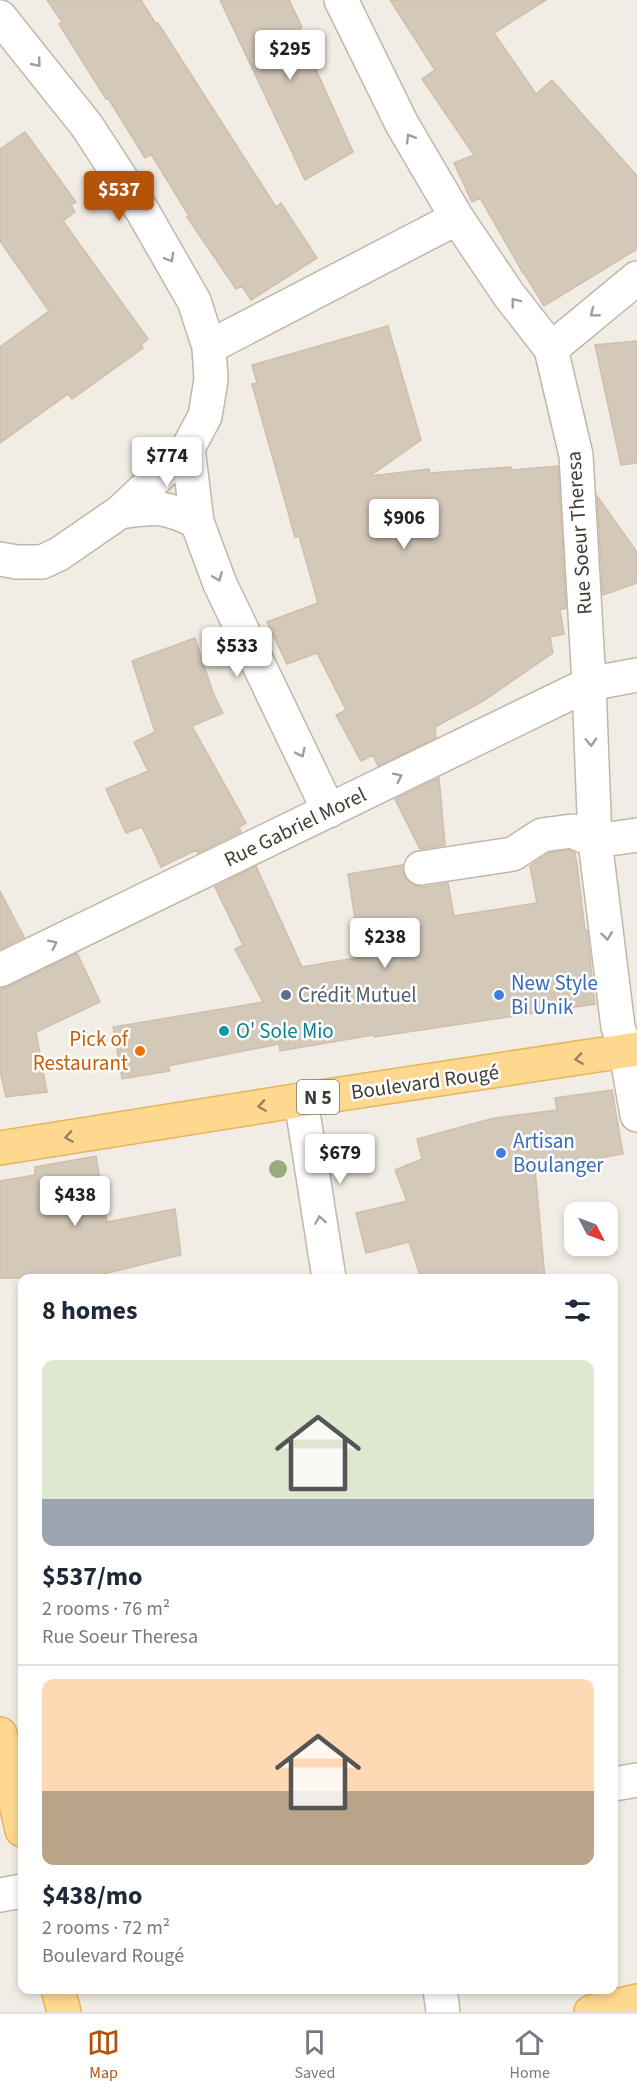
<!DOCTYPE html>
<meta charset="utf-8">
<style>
:root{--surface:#fff;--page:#f2f2f3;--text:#1f2937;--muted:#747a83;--line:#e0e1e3;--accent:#b45309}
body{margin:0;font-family:"Source Sans 3",sans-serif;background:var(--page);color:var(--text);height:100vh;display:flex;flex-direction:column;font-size:22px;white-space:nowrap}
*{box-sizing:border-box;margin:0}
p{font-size:20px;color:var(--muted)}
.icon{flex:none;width:33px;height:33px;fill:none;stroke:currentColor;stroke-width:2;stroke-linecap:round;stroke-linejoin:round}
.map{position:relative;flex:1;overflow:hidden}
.side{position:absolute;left:18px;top:1274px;width:600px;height:720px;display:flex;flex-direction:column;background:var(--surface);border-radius:12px;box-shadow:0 3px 9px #0003}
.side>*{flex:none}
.needle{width:39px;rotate:131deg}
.tools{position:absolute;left:564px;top:1202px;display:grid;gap:12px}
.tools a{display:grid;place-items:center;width:54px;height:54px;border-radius:12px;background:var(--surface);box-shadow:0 3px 9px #0003;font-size:30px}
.price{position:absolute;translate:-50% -51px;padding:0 14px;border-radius:6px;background:#fff;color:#222;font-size:20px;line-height:39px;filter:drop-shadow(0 2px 3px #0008)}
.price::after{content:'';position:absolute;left:50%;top:36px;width:18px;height:14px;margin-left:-9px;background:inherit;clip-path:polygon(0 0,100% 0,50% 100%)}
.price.current{background:var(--accent);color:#fff}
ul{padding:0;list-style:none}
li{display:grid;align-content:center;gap:12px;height:318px;padding:0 24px}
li+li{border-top:2px solid var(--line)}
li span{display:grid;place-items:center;height:186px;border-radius:12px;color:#555}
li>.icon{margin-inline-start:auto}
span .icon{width:108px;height:108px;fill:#fffc;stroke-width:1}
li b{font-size:26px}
h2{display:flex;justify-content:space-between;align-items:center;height:72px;padding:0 24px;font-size:26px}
.dock{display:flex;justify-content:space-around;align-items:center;height:84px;border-top:2px solid var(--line);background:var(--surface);font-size:16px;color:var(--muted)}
.dock a{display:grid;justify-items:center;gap:3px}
.dock .current{color:var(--accent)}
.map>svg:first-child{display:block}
</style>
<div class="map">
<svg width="637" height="2012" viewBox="0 0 637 2012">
<rect width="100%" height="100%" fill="#f2ede4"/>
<path fill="#d4c8b9" stroke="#cfbfac" stroke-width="1.5" d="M47,0H141L156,24L158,23L276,207L281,203L317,258L251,300L242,286L236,289L187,217L189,216L151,154L145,158L108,98L106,99L59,24L62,22Z
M220,0H289L302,27L300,28L318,74L353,152L305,180Z
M390,0H546L494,33L536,94L552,80L637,176V249L544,306L524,273H523L480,198L472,202L454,163L474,155L422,79L435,70Z
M25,132L76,202L71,205L75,212L63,221L148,339L141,345L143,348L72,399L68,394L0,443V347L49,311L0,241V149Z
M388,326L421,440L370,476L429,469L430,473L511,467V470L558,466L566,608L560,610L564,634L550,637L553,653L483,701L435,727L436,738L378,766L373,755L361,761L336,715L346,710L317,653L287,664L267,622L318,603L299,536L295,537L252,384L257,383L252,365Z
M637,341V463L621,465L595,345Z
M597,496L637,552V583L603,595Z
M195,638L213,693L223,713L192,726L246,823L239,827L241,832L198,853L196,850L161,867L142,827L126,833L106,789L148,771L134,742L155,732L132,661Z
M439,778L445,845L420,849L395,799Z
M569,850L575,853L577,864L585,930H587L595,1004L374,1037L373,1035L280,1051L279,1044L168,1066L170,1071L122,1079L113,1027L263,1002L235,949L243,945L215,887L256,866L302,967L361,957L348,874L403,865V871L406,879L414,885L424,887L448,883L454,916L537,903L530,866L549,853Z
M0,891L24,937L0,949Z
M77,953L100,1002L36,1032L47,1092L6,1097L0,1071V989L8,987Z
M612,1090L623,1154L535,1170L545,1278H421L409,1242L366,1253L356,1213L407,1201L395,1170L422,1159L417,1139L494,1118L557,1110L555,1098Z
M96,1156L107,1222L175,1209L181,1255L87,1278H0V1181L35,1175V1167Z"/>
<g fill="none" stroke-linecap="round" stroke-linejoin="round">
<defs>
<path id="minor" d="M341,0L402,124L457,218L509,295L551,349L576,455L589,684L595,841L618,1027L626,1052L637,1115
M0,17L87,126L143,212L194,301L209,347L211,380L205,416L188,448L120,512L59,554L42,562H17L0,559
M209,347L457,218
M551,349L637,278
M188,448L197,522L220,584L329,811
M120,512C155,507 164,505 197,522
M421,868L513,854L542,835L572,831L595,841L637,835
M0,970L589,684L637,675
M301,1100L329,1278
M614,1784L637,1780
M0,1895L22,1891
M440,1989L443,2012"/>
<path id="major" d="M0,1148L301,1100L637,1049
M0,1734L22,1830
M58,1989L64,2012
M591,2012L637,2001"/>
</defs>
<use href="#minor" stroke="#c1b7a9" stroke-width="36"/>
<use href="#major" stroke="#e6b45f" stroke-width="36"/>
<use href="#minor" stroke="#fff" stroke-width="33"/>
<use href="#major" stroke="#ffd890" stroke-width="33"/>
</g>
<circle fill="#96ac7c" cx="278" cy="1169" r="9"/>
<defs><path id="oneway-chevron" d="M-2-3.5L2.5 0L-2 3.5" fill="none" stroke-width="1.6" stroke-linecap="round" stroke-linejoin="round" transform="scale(1.5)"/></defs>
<g stroke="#a29e9a">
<use href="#oneway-chevron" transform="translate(37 63) rotate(51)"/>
<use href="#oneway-chevron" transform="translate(410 138) rotate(-121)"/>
<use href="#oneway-chevron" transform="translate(170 258) rotate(60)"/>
<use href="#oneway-chevron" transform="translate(515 302) rotate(-128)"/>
<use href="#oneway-chevron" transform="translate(594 313) rotate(141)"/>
<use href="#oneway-chevron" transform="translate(218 577) rotate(68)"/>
<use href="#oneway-chevron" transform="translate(591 742) rotate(88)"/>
<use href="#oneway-chevron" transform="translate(301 753) rotate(64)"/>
<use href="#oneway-chevron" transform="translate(398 777) rotate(-26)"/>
<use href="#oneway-chevron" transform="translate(607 936) rotate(83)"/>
<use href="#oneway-chevron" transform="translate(53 944) rotate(-26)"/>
<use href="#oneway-chevron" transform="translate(320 1220) rotate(-99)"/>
</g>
<g stroke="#98835d">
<use href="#oneway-chevron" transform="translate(579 1059) rotate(172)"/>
<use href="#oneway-chevron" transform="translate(262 1106) rotate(171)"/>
<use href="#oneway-chevron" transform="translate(69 1137) rotate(171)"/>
</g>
<circle fill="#5c6f8a" stroke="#fff" stroke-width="2" cx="286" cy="995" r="6"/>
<g fill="#3f7fe0" stroke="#fff" stroke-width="2">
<circle cx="499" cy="995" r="6"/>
<circle cx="501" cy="1153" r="6"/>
</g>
<circle fill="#0f9aa8" stroke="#fff" stroke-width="2" cx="224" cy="1031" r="6"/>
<circle fill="#e8710a" stroke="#fff" stroke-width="2" cx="140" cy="1051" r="6"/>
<g text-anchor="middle" stroke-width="5" stroke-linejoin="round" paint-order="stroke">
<rect fill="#fff" stroke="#7c7771" stroke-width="1.5" x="297" y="1080" width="42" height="34" rx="4.5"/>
<g font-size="20" font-weight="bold" fill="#443d34">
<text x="318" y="1104">N 5</text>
</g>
<g font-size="21" fill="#443d34" stroke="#fff">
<text transform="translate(579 533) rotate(-94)" y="7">Rue Soeur Theresa</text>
<text transform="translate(295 827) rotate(-26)" y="7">Rue Gabriel Morel</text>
<text transform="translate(425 1082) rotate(-8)" y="7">Boulevard Rougé</text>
</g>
<g font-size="21" fill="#366cbe" stroke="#fff" text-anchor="start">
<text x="511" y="990">New Style<tspan x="511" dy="24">Bi Unik</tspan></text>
<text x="513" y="1148">Artisan<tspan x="513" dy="24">Boulanger</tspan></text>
</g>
<g font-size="21" fill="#4e5e75" stroke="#fff" text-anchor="start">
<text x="298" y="1002">Crédit Mutuel</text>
</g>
<g font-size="21" fill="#0d838f" stroke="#fff" text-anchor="start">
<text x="236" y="1038">O' Sole Mio</text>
</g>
<g font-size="21" fill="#c56008" stroke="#fff" text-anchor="end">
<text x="128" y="1046">Pick of<tspan x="128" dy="24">Restaurant</tspan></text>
</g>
</g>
</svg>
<div class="tools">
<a><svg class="needle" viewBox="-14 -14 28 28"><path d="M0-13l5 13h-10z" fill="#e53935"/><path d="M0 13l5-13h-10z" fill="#747a83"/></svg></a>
</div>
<b class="price" style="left:290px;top:81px">$295</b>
<b class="price current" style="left:119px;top:222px">$537</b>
<b class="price" style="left:167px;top:488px">$774</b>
<b class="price" style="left:404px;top:550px">$906</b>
<b class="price" style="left:237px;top:678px">$533</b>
<b class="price" style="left:385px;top:969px">$238</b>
<b class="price" style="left:340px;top:1185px">$679</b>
<b class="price" style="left:75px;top:1227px">$438</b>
<section class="side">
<h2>8 homes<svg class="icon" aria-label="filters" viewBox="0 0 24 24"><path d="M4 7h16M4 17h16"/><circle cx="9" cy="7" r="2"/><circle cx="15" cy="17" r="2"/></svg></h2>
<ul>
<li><span style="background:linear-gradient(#dfe7d0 75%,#9aa5b1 0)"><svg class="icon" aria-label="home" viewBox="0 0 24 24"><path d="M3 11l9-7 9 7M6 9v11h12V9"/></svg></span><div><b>$537/mo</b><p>2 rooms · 76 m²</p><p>Rue Soeur Theresa</p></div></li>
<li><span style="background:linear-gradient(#ffd9b3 60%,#b9a48a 0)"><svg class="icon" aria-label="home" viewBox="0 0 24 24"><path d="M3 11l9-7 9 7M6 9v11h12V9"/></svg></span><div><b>$438/mo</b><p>2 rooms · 72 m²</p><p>Boulevard Rougé</p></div></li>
</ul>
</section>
</div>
<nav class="dock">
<a class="current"><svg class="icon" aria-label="map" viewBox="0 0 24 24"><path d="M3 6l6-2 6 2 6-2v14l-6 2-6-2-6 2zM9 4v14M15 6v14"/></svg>Map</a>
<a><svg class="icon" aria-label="saved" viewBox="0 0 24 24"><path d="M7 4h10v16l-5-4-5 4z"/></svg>Saved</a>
<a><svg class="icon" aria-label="home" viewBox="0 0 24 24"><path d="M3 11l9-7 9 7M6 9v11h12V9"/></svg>Home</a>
</nav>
